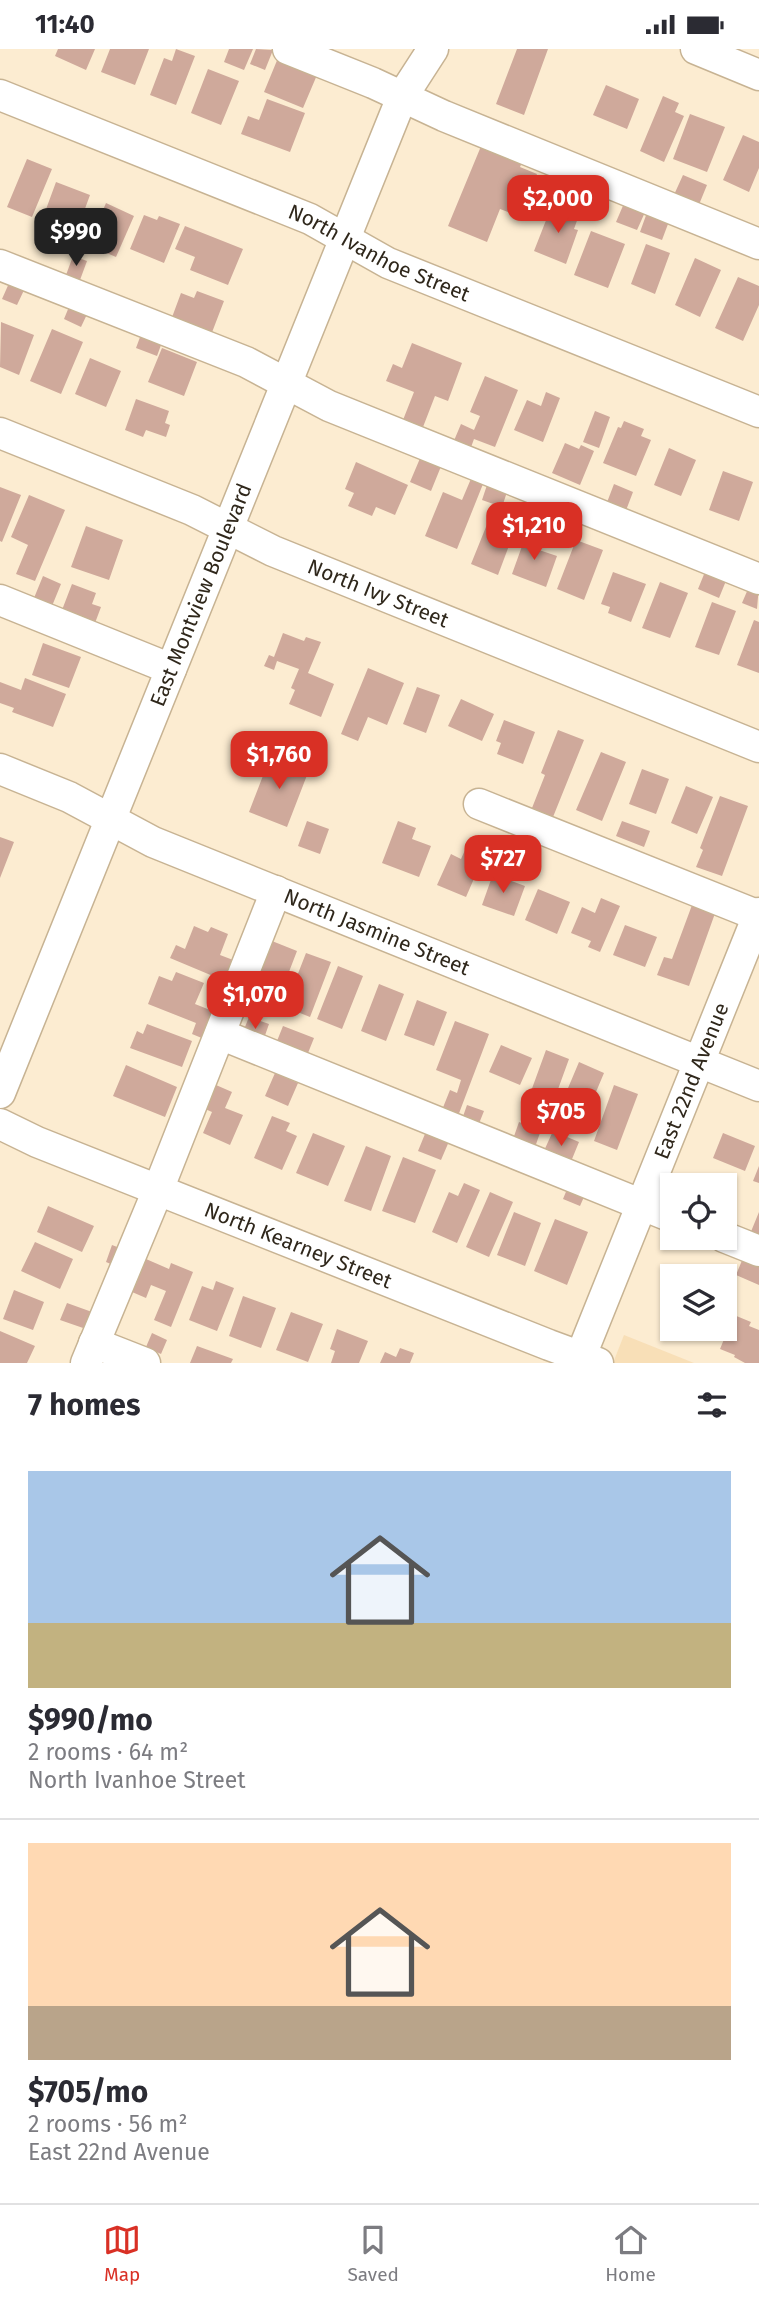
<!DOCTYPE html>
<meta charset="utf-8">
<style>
:root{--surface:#fff;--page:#f2f2f3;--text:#2b2b33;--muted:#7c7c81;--line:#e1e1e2;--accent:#d93025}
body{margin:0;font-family:"Fira Sans",sans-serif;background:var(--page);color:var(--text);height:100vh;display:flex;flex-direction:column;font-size:26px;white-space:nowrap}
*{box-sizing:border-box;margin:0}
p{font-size:23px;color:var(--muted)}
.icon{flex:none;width:38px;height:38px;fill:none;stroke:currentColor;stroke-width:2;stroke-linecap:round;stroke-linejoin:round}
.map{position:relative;height:1314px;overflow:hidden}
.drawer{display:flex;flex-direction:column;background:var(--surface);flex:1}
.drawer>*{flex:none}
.fabs{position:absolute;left:660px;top:1124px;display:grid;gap:14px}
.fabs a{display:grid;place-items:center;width:77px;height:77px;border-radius:0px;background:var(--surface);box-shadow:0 2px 5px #0004;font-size:35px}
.price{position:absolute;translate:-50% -60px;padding:0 16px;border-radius:14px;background:var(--accent);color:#fff;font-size:23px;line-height:46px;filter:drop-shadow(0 2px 4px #0008)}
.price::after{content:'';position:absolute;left:50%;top:42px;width:21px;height:16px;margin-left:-10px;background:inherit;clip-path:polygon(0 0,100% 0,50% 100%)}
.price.selected{background:#222;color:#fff}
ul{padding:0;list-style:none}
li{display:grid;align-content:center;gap:14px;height:371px;padding:0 28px}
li+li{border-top:2px solid var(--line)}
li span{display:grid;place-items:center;height:217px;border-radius:0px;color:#555}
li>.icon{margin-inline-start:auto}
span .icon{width:126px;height:126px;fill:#fffc;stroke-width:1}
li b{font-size:30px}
h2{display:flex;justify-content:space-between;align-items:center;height:84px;padding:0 28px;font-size:30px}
.status{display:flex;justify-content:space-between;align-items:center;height:49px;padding:0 35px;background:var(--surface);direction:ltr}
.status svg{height:19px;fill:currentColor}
.tabs{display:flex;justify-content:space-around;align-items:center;height:98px;border-top:2px solid var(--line);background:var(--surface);font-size:19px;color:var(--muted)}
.tabs a{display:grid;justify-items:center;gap:4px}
.tabs .selected{color:var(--accent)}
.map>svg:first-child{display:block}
</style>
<div class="status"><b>11:40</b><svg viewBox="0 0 49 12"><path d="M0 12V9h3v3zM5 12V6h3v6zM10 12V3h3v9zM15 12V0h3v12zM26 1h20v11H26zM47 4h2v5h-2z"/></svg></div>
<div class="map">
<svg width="759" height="1314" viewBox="0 0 759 1314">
<rect width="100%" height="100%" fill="#fcecd1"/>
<path fill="#f8dfb7" d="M624,1286L694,1314H613Z"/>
<path fill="#cfa99b" d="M58,0H95L86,21L55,7Z
M110,0H149L135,36L101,23Z
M176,0L195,7L176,56L150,46L164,9L172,12Z
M229,0H253L244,21L224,13Z
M256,0L273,1L265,21L250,15Z
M517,0H548L524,66L496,55Z
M278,9L317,26L303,59L264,43Z
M208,20L239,32L221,76L191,64Z
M606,36L639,50L627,80L593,66Z
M663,47L679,54L675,63L684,67L664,113L640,102Z
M267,50L305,64L290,103L241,85L248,67L259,71Z
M690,65L725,78L707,123L673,110Z
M743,86L759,93V119L749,143L723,131Z
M484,90L525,107L520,118L537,125L519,167L500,160L487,193L448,177Z
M27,110L52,120L32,168L7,158Z
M683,126L707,136L698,158L673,148Z
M577,128L605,138L597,161L569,151Z
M56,133L90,146L79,176L45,163Z
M625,152L646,161L637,181L616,173Z
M106,154L134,167L116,208L88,196Z
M552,156L579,166L574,180L578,181L566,215L534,202Z
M649,158L671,167L662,191L640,183Z
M144,166L157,171L159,167L180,175L164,214L130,200Z
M185,177L243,200L228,236L190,221L195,208L175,200Z
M591,182L625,195L608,239L574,226Z
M646,195L670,204L655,245L631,235Z
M73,207L87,212L80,231L66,226Z
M695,209L721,221L700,268L675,256Z
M738,228L759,237V256L743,292L715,279Z
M10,232L25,239L17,256L2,250Z
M197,242L224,252L211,286L171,271L181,244L194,249Z
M71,253L89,261L81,278L64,270Z
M1,273L34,286L19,326L0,318Z
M52,280L83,293L61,345L30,332Z
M143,280L164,288L157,307L136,299Z
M412,294L462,314L448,352L435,347L423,378L403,371L414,343L386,332L393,315L402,319Z
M162,299L197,313L184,347L148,333Z
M90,309L121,322L106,358L75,345Z
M485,327L518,341L495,398L474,390L470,401L453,394L461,375L474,381L480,367L470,363Z
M546,343L560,349L543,393L514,381L527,351L541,357Z
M136,350L169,362L165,374L170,376L166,388L146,381L143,388L125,381Z
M595,362L610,368L599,399L583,393Z
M624,372L644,380L641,387L651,391L636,427L603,414L618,378L621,379Z
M565,394L579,400L581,396L594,402L580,436L552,424Z
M669,399L696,411L681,447L654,436Z
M421,407L442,415L431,442L410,433Z
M356,413L408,436L395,466L376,458L372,467L348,457L354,444L345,440Z
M723,422L753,433L739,472L709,461Z
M473,425L485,430L457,500L425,487L443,443L462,451Z
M489,430L509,437L502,458L482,451Z
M614,435L633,443L625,464L606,456Z
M0,438L21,446L2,493L0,492Z
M29,446L65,461L35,532L16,525L28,496L11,488Z
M527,457L546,464L539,483L520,476Z
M490,468L516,478L498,526L471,515Z
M86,477L123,491L109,531L71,518Z
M526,486L543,492L539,501L557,507L546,538L512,525Z
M576,491L603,501L584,551L557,540Z
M707,518L728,527L719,549L698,540Z
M613,523L646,535L631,573L608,564L610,558L601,555Z
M43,527L61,535L52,557L34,549Z
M660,533L688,544L670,589L642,579Z
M751,533L759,536L757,560L742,554Z
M72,535L96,544L92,555L101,558L95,574L62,561Z
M712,553L736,562L719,606L695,598Z
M754,571L759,573V624L737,616Z
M283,584L304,592L306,588L321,593L308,624L334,635L321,668L289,655L295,641L291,639L299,620L277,612L274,621L264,617L269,606L274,608Z
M43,594L81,608L69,639L32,626Z
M368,619L404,634L387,676L368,668L358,692L341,685Z
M25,629L66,645L53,678L12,663L14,659L0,654V633L21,641Z
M417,638L440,646L426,684L403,675Z
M461,650L494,665L482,692L448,677Z
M504,671L535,683L523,715L497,705L501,694L496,692Z
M558,681L584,691L553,768L532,759L545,726L541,724Z
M601,703L626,713L602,772L576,761Z
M271,706L309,721L287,778L249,763Z
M642,720L669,730L656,765L629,755Z
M686,737L713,748L697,785L671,774Z
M720,747L748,757L722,827L696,818L703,801L700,799Z
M307,772L329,780L320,805L298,797Z
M398,772L416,779L412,790L431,797L419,828L382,814Z
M622,772L650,782L644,798L616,787Z
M0,788L14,793L0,829Z
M465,801L483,809L466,848L437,836L451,805L461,810Z
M493,825L525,837L514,867L482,856Z
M538,840L570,853L557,885L525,871Z
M695,848L718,856L689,937L657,926L664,908L672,910Z
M601,849L620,857L600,903L588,898L591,892L571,884L582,858L595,864Z
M625,876L657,888L645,918L613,906Z
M194,877L208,883L211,878L228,885L220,906L241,914L232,935L170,909L176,896L185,900Z
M272,892L297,902L277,954L252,944Z
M306,904L331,913L310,968L285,958Z
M338,917L363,927L342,980L317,970Z
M176,923L204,934L195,955L220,965L209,992L192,985L196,974L148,955L159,927L172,932Z
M379,935L404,945L386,992L361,982Z
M417,951L447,963L434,997L404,986Z
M249,968L269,975L262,995L241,988Z
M455,972L489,985L458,1067L442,1061L450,1041L457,1044L461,1031L436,1021Z
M147,975L192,992L182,1018L130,999L137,982L143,985Z
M283,977L314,989L306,1009L275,997Z
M501,996L532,1009L520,1036L489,1023Z
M546,1001L569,1010L553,1054L530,1045Z
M579,1013L604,1024L580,1081L555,1070Z
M126,1016L177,1038L165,1068L113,1047Z
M275,1024L298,1034L288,1057L265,1047Z
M216,1036L232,1043L225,1059L243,1066L230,1096L203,1084L212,1063L205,1060Z
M614,1036L638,1045L617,1101L594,1092Z
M467,1056L484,1062L476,1082L460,1076Z
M272,1067L290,1074L286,1082L297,1087L282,1121L254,1109Z
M519,1073L541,1081L534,1101L512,1093Z
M427,1080L450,1090L441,1111L418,1102Z
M553,1082L579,1093L570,1115L543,1104Z
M313,1084L345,1097L328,1137L296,1124Z
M723,1084L755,1097L745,1122L713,1109Z
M366,1097L391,1107L371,1162L344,1152Z
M403,1108L436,1121L415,1174L382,1162Z
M759,1117V1134L753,1132Z
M570,1133L587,1141L580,1157L563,1150Z
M464,1134L480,1141L457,1194L432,1183L449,1143L458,1147Z
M490,1143L513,1153L489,1208L466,1198Z
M48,1157L94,1177L82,1203L37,1183Z
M514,1163L541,1174L525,1217L497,1206Z
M759,1163V1189L750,1185Z
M555,1170L588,1183L567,1236L534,1222Z
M35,1193L73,1210L60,1240L21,1222Z
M112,1196L125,1201L118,1218L106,1213Z
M743,1209L759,1215V1236L736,1226Z
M146,1210L169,1220L171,1214L193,1223L171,1278L154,1271L166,1242L151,1236L146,1249L132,1243Z
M216,1232L234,1239L217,1282L189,1271L202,1237L213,1241Z
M14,1241L44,1253L33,1281L3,1270Z
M243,1247L276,1259L261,1299L229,1287Z
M67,1254L92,1263L86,1280L60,1271Z
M291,1263L323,1275L308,1313L276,1301Z
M734,1266L751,1273L749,1277L759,1281V1314H745L734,1308L735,1306L720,1300Z
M337,1280L368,1292L359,1314H331L335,1302L330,1300Z
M0,1282L35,1297L27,1314H0Z
M152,1284L167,1291L161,1305L146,1298Z
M197,1297L233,1310L231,1314H190Z
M400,1299L414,1304L410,1314H380L385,1303L396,1308Z"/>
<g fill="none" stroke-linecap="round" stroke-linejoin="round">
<defs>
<g id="minor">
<path d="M288,0L373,34L444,67L759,195"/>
<path d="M696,0L759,26"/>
<path id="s1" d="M0,46L310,170L388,214L759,363"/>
<path d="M0,216L246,313L329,357L759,530"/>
<path id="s2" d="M0,384L192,461L273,502L759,698"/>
<path d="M0,551L171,620"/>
<path id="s3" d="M0,720L69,748L153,793L759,1037"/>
<path d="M479,755L759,867"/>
<path d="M220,985L672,1168"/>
<path id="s4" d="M0,1044L402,48L433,0"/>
<path id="s5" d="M0,1075L37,1093L549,1296L598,1314"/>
<path d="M724,1188L759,1202"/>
<path d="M94,1294L145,1314"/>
<path d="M86,1314L158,1141L276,842"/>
<path id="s6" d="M578,1314L759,864"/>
</g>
</defs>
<use href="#minor" stroke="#c7b393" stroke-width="33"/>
<use href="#minor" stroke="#fff" stroke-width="30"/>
</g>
<g text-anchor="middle" stroke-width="5" stroke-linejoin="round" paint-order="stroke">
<g font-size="21" fill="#2f271b" stroke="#fcecd1">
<text dy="7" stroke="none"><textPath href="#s1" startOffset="411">North Ivanhoe Street</textPath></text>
<text dy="7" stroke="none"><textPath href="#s2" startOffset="411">North Ivy Street</textPath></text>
<text dy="7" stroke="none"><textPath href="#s4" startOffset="537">East Montview Boulevard</textPath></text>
<text dy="7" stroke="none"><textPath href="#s3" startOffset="411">North Jasmine Street</textPath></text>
<text dy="7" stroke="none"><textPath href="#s6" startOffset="304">East 22nd Avenue</textPath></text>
<text dy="7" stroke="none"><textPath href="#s5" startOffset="322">North Kearney Street</textPath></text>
</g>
</g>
</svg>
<div class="fabs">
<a><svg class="icon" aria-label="locate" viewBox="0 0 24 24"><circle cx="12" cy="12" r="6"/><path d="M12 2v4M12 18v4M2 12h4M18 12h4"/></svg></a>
<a><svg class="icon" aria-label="layers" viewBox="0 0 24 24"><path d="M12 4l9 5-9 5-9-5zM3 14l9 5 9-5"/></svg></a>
</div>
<b class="price" style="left:558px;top:186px">$2,000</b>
<b class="price selected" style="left:76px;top:219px">$990</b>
<b class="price" style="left:534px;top:513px">$1,210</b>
<b class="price" style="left:279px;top:742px">$1,760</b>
<b class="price" style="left:503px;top:846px">$727</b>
<b class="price" style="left:255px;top:982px">$1,070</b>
<b class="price" style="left:561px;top:1099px">$705</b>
</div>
<section class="drawer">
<h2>7 homes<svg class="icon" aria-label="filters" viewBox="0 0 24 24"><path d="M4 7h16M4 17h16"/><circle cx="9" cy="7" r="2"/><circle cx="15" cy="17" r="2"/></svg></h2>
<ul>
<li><span style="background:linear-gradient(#a9c7e8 70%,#c2b280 0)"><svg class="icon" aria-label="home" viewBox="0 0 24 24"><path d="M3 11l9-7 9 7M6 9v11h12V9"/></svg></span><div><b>$990/mo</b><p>2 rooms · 64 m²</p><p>North Ivanhoe Street</p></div></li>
<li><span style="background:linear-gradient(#ffd9b3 75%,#b9a48a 0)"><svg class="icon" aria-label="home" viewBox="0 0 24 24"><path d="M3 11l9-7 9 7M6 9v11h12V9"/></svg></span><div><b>$705/mo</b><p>2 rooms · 56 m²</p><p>East 22nd Avenue</p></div></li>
</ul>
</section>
<nav class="tabs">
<a class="selected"><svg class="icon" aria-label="map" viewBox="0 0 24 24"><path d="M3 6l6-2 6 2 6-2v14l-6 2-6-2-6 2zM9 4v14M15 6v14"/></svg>Map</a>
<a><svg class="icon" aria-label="saved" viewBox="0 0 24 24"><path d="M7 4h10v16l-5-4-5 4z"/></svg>Saved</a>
<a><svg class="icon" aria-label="home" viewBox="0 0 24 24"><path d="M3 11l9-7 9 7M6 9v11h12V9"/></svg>Home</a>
</nav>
